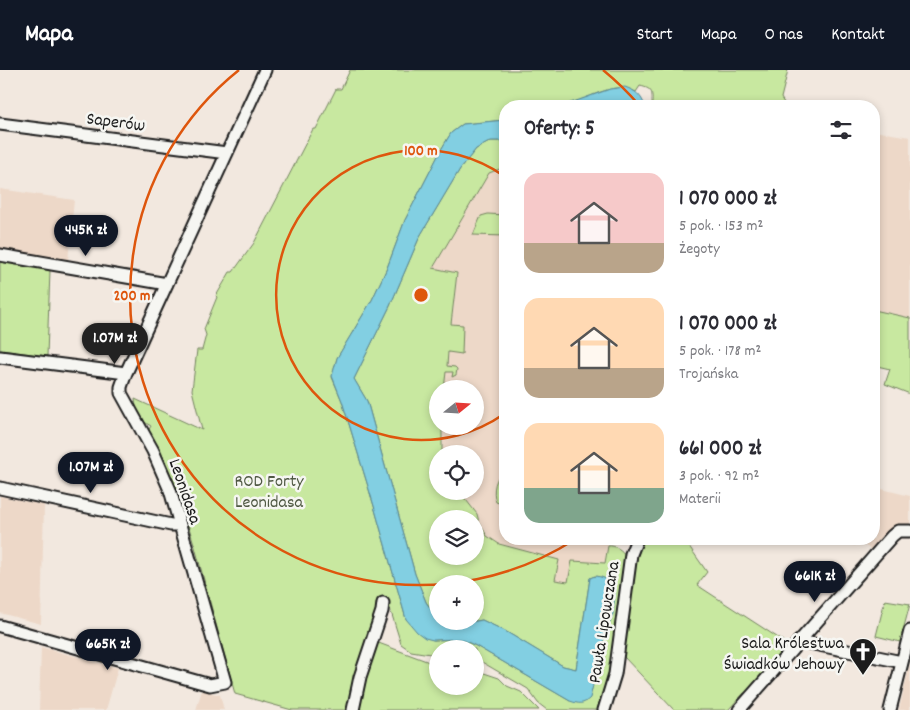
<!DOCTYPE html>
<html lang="pl">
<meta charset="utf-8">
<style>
:root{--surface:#fff;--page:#f2f2f3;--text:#2b2b33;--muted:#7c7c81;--accent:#111827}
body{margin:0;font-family:Dekko,sans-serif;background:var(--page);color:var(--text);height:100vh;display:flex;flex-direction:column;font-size:19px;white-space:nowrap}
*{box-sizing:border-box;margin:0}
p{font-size:16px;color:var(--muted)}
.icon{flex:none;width:28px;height:28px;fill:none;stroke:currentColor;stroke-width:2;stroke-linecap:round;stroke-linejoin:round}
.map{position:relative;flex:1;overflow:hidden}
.side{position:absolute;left:499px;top:30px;width:381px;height:445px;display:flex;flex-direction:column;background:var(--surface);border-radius:20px;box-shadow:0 2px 8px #0003}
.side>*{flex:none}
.needle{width:32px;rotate:72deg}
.buttons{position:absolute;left:429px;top:310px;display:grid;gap:10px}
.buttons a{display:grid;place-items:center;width:55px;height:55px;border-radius:50%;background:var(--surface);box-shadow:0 2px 8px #0003;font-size:25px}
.price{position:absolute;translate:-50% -42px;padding:0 11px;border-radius:18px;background:var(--accent);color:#fff;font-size:16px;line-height:32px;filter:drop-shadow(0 1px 2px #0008)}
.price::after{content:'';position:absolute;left:50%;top:30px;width:15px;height:11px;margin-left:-8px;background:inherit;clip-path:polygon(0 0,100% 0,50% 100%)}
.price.selected{background:#222;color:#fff}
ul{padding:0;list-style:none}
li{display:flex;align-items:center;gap:15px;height:125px;padding:0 25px}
li span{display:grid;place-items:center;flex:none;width:140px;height:100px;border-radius:15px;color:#555}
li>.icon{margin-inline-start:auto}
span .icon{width:60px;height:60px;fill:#fffc;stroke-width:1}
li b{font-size:21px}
h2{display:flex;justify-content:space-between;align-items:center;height:60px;padding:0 25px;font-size:21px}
header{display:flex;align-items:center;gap:30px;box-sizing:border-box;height:70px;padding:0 25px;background:var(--accent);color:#fff}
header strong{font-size:24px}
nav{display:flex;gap:28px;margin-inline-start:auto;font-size:18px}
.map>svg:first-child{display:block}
</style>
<header>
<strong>Mapa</strong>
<nav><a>Start</a><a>Mapa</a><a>O nas</a><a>Kontakt</a></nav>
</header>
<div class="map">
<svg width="910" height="640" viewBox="0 0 910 640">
<rect width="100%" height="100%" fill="#f2e8df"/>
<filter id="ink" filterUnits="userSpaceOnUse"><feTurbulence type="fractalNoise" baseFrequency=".02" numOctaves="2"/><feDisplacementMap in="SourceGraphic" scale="10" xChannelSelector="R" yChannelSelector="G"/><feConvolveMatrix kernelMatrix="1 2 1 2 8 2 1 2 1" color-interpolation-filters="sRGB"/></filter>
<g filter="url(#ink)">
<path fill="#edd8c8" d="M874,61L910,67V248L874,240Z
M505,97V469H609L605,493L572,491L568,512L555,510L559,490L499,474L487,466L479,452L477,444L463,426L456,421H475V384L442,382L443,363L441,356H475V319H438L447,296L457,203L433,198L489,103Z
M0,119L74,130L68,191L0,179Z
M874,417L910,426V457L894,456L874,482L860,472L854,476L850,472L851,469H874Z
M0,426L44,435L41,554L0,543Z
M41,577L118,598L106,640H39Z
M910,594V640H899Z
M202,620L220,625L224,640H196Z"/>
<path fill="#c8e8a0" stroke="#72825e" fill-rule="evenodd" d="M350,0H788L781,28L786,36H652C652,23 654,19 640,16L636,22C614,9 586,31 563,36C549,39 520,36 505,36V50L463,54L451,63L442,78L405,150L387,198L372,230L337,288L332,307L342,331L374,436L406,549L433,570L461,569L476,576L570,631L610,556L604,508L595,506L590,508L576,599L563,596L505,561L482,550L449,556L443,551H475V514H438L437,547L426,532L415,504L367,331L354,309L390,236L420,166L460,99L476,79L491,71H505V97L489,103L433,198L457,203L451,254L463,255L462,284L448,282L447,296L455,297L457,299L456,305L452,307L453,302H446L444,319H438V356H441L442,359V382L450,381L452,383L438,384V421H456L463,426L477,444L479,452L487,466L499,474L559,490L555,510L568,512L572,491L605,493L608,476C615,475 622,480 626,486L610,601L599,640H547L538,633L528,619L475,588V579H438L437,585L411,581L401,574L388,532L379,534L358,593L348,640H292L235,624L195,477L180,429L148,361L151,356C139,350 136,342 135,329L202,360L192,320L197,280H202L206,265L204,259L217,227L216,226L230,202H233L254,173L313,59H316L336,19H341ZM438,449H475V486H438Z
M488,144L505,145V166L473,165L481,146Z
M0,191L50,200L47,286L0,280Z
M874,240L910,248V324L885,314L890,299L877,296L874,305Z
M505,400V435L496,432C492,421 495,407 505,400Z
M645,469H684L707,502L697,515L783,571L785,578L771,594L772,597L747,624L744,623L728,640H674L624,587V581L633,501L640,479L642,470Z
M885,530L910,534L900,572L876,566Z
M376,572L437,595L438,616H475V600L499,608L507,616L521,622L539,640H357L362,614Z"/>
<path fill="#82cfe2" stroke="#598793" d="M625,17C636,21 641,25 645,36H562L610,19Z
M505,50V71H491L476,79L460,99L420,166L390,236L354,309L367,331L415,504L426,532L437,548L438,551H443L449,556L482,550L505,561L563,596L576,599L590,508C598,503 607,510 614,513L615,523L613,544L605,565L590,628C583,635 579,634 570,631L476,576L461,569L433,570L425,568L417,562L406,549L374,436L342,331L332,306L337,288L372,230L387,198L405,150L442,78L451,63L463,54Z"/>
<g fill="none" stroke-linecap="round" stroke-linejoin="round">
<defs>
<path id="minor" d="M0,54L227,83
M0,185L167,214
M0,287L126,303
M0,418L171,455H180
M0,556L210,615L225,612L170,420L153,381L121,323V317L126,303L265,0
M799,571L902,592
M353,640L360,607L382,541L383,533
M604,640L615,604L631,484L637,469
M739,640L892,466L898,461H910
M890,640L910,561"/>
</defs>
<use href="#minor" stroke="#1c1c1c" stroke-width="15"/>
<use href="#minor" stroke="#f6f6f2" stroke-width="11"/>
</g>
</g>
<g fill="none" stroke="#de560d" stroke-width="2.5">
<path d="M504 344A145 145 0 1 1 504 106"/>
<path d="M574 470A289 289 0 0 1 239 0M603 0A289 289 0 0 1 639 35"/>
</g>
<defs>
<symbol id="church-pin" viewBox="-11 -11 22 30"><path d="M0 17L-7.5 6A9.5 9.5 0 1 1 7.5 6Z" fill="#1c1c1c" stroke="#f6f6f2"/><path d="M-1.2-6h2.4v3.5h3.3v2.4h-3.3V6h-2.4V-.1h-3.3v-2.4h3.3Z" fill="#fff"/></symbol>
</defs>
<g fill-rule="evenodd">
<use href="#church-pin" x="847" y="566" width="32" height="43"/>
</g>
<g text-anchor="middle" stroke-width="5" stroke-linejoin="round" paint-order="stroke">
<g font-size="18" fill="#1c1c1c" stroke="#f6f6f2">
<text transform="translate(116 51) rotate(7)" y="6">Saperów</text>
<text transform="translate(186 421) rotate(71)" y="6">Leonidasa</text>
<text transform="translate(603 552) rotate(-81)" y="6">Pawła Lipowczana</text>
</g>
<g font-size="18" fill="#505944" stroke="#f6f6f2">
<text x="269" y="416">ROD Forty<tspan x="269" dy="21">Leonidasa</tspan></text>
</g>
<g font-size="18" fill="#1c1c1c" stroke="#f6f6f2" text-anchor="end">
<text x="844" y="578">Sala Królestwa<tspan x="844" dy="21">Świadków Jehowy</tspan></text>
</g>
</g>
<circle cx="421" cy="225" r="8" fill="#de560d" stroke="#f6f6f2" stroke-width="2.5"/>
<g font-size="15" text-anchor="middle" font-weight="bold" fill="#de560d" stroke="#f6f6f2" stroke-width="5" stroke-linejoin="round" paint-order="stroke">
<text x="421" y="85">100 m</text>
<text x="132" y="230">200 m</text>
</g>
</svg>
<div class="buttons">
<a><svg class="needle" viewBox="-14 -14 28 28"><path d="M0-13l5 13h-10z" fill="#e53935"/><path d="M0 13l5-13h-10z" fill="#7c7c81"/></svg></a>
<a><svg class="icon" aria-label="locate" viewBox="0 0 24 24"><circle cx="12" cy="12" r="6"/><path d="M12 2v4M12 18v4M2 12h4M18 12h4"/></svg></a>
<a><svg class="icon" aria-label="layers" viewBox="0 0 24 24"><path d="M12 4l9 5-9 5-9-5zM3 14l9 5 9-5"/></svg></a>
<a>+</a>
<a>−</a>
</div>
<b class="price" style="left:86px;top:187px">445K zł</b>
<b class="price selected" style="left:115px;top:295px">1.07M zł</b>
<b class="price" style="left:91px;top:424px">1.07M zł</b>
<b class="price" style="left:815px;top:533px">661K zł</b>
<b class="price" style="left:108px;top:601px">665K zł</b>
<section class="side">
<h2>Oferty: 5<svg class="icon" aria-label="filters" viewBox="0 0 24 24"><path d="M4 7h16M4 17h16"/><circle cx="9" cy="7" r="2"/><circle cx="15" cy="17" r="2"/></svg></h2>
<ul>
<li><span style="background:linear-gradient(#f6c9c9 70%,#b9a48a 0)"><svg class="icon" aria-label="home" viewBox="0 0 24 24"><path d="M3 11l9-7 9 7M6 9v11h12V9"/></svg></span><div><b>1 070 000 zł</b><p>5 pok. · 153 m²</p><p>Żegoty</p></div></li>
<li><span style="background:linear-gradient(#ffd9b3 70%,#b9a48a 0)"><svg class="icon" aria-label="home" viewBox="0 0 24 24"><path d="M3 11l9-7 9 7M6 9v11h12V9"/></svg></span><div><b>1 070 000 zł</b><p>5 pok. · 178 m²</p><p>Trojańska</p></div></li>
<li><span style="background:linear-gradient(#ffd9b3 65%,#7fa58c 0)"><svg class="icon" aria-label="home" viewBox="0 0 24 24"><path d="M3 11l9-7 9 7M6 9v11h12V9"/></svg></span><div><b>661 000 zł</b><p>3 pok. · 92 m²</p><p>Materii</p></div></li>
</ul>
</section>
</div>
